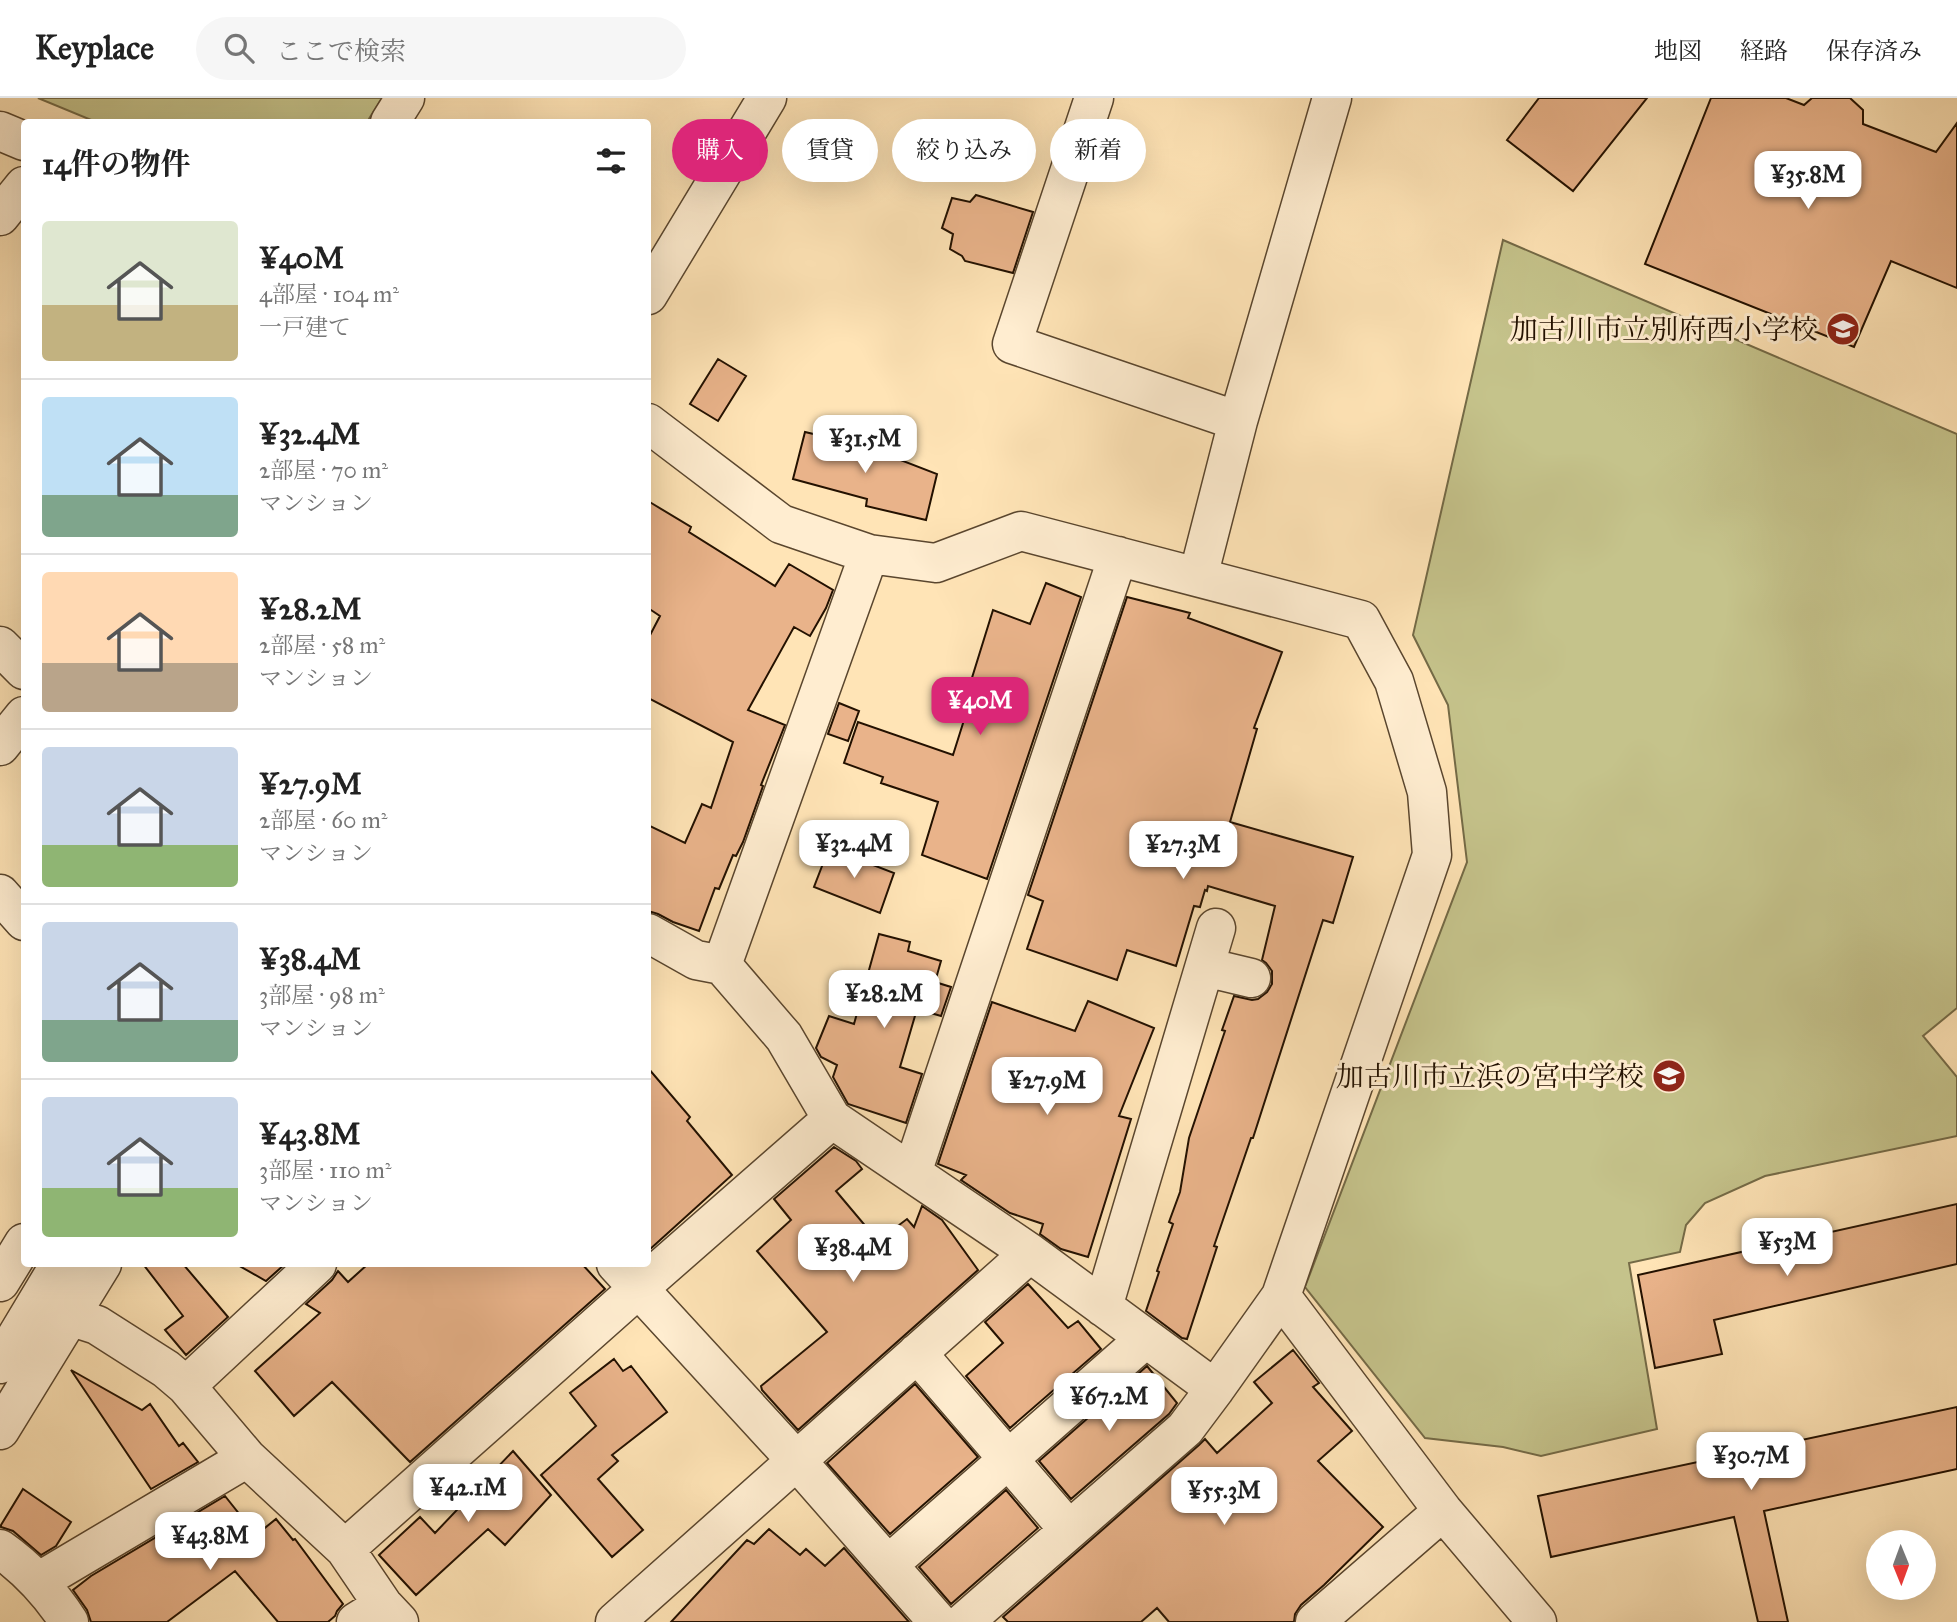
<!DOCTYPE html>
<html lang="ja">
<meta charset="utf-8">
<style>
:root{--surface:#fff;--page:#f6f6f6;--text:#222;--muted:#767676;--line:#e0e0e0;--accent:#db2777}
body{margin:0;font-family:"IM FELL Great Primer","Noto Serif JP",serif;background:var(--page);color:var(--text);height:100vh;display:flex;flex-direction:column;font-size:26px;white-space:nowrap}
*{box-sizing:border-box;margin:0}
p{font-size:23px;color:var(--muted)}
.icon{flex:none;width:38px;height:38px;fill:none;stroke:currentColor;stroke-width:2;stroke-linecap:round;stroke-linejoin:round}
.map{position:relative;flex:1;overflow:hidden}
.panel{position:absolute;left:21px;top:21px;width:630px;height:1148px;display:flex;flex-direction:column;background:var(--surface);border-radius:7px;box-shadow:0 7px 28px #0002}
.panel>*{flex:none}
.guide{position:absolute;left:672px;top:21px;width:665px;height:63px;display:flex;gap:14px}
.needle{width:46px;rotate:179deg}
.fabs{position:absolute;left:1866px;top:1432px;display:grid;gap:14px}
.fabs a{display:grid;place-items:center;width:70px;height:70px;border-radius:50%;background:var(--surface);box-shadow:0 7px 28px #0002;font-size:35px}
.price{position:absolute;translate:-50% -60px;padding:0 16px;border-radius:14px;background:#fff;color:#222;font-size:23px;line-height:46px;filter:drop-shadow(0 2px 4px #0008)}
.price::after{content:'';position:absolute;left:50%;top:42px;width:21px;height:16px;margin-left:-10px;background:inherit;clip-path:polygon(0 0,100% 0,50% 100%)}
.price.current{background:var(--accent);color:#fff}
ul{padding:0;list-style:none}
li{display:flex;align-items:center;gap:21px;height:175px;padding:0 21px}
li+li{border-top:2px solid var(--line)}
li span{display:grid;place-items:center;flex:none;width:196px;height:140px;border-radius:7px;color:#555}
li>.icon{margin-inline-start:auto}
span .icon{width:84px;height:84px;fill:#fffc;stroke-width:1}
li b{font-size:30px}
h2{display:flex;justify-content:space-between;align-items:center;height:84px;padding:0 21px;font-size:30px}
.pill{padding:0 24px;border-radius:32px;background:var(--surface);box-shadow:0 7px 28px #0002;font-size:24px;line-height:63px}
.pill.current{background:var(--accent);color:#fff}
header{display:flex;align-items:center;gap:42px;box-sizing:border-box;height:98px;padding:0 35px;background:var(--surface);border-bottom:2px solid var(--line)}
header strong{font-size:33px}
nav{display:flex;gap:38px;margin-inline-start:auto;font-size:24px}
.search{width:490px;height:63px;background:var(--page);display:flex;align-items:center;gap:18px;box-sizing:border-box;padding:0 24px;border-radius:38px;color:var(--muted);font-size:26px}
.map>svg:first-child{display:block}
</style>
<header>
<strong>Keyplace</strong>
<div class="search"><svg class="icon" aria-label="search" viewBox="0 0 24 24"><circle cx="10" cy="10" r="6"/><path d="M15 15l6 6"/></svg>ここで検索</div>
<nav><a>地図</a><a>経路</a><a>保存済み</a></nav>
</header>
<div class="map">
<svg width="1957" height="1524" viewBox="0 0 1957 1524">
<rect width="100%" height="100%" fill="#ffe4b6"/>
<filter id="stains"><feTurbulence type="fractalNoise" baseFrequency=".00286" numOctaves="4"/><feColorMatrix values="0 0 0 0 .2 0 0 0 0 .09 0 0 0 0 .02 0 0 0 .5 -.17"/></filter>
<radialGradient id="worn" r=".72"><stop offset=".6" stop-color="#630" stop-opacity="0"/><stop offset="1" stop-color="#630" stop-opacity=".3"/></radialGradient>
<path fill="#c5c38b" stroke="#746a46" stroke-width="2" d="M38,0H382L367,24H96Z
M1503,142L1957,336V910L1923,938L1957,979V1038L1765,1078L1705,1105L1686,1127L1680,1154L1629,1165L1657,1331L1541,1358L1503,1349L1425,1340L1305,1189L1467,764L1448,607L1413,537Z"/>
<path fill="#e9b38a" stroke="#231100" stroke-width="2" d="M1539,0H1647L1573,93L1507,42Z
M1711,0H1786L1804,7L1812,0H1850L1863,12V26L1936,54L1957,25V190L1891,163L1854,249L1645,166Z
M976,97L1033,114L1013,175L965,163L962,158L950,151L953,136L942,130L952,100L970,104Z
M718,261L746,278L718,323L690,306Z
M823,332L937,376L926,422L866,408L867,401L793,381L805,334L822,338Z
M648,403L691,429L689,434L775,488L789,466L833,492L826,510L810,538L794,529L748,612L785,627L761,687L763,688L743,744L736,758L733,757L719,791L715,790L699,833L673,824L658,816L648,813V727L685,745L702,706L711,710L733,644L648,600V541L660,518L648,510Z
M1046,485L1081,499L987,781L922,757L938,704L881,685L883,679L844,665L858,624L953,657L976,584L971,583L993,512L1030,526Z
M1127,499L1190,515L1188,520L1282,554L1254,630L1257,631L1230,724L1353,759L1333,825L1323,822L1253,1040H1251L1214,1148L1217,1149L1187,1241L1182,1240L1146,1213L1159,1174L1157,1173L1173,1126L1169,1124L1180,1094L1189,1040L1225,933L1222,932L1234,898L1252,902L1258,901L1267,894L1272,886V873L1266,865L1262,862L1275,808L1208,788L1207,793L1205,792L1200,809L1194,808L1176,868L1127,852L1117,882L1027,851L1043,803L1028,797Z
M839,605L859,613L848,643L828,636Z
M829,750L894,775L880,815L814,789Z
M879,836L910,844L908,853L941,863L935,884L951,889L941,918L917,911L900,969L922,976L906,1025L848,1006L833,979L837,967L821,959L816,950L829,918L854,926Z
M1088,903L1154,930L1119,1018L1131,1021L1088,1159L1061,1151L1040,1136L1043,1126L1010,1115L961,1082L966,1077L938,1066L992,904L1075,933Z
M648,970L690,1019L687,1023L732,1077L648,1153Z
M834,1049L856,1063L862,1071L836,1093L878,1143L907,1121L914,1129L922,1108L942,1122L978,1172L798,1332L762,1292L761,1288L827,1234L757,1153L791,1122L774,1101Z
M1957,1106V1166L1714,1222L1722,1256L1655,1270L1638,1177Z
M143,1166H183L228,1219L186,1257L165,1232L183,1218Z
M236,1166H285L266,1183Z
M368,1166H582L605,1191L410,1364L332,1284L294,1318L255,1273L320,1215L306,1206L332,1182L338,1173L348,1184Z
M1028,1186L1068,1230L1078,1223L1101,1251L1010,1330L966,1278L1003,1245L985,1224Z
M1293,1252L1319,1285L1313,1289L1352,1333L1318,1363L1383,1429L1324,1487L1301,1507L1295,1516L1294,1524H1169L1157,1510L1141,1524H1008L1003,1519L1199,1347L1205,1341L1217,1355L1272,1305L1254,1284Z
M614,1261L623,1273L631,1268L667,1314L612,1357L618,1363L598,1381L643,1432L612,1459L541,1377L596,1328L570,1295Z
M1147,1268L1177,1305L1169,1316L1071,1401L1039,1363Z
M71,1272L142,1312L150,1306L179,1348L183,1345L198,1364L151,1391Z
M915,1286L978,1359L890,1436L827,1365Z
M1957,1309V1371L1764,1413L1788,1524H1758L1734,1419L1551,1459L1538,1398Z
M513,1353L551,1397L505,1447L488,1431L416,1497L379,1457L420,1419L435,1435Z
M23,1391L71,1424L56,1448L41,1457L13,1433L1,1429V1427Z
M1006,1392L1038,1430L951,1506L919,1469Z
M225,1398L256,1437L276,1421L293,1442L295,1441L343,1506L337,1513L335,1518L328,1524H278L235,1473L167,1524H91L87,1512L73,1492L91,1478Z
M769,1431L800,1457L806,1451L825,1468L844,1450L909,1524H671L747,1442L754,1446Z"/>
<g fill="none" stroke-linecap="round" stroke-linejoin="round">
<defs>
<path id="minor" d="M1094,0L1012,246L1238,323
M390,24L405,0
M0,33L24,43
M0,118L24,88
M648,197L767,0
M648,325L781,426L869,456L936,465L1021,433L1361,522L1394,583L1427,694L1432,757L1281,1198L1215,1291L1185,1331L964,1524
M1198,479L1238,323L1332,0
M0,548L24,572
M0,648L24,618
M0,796L24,823
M648,835L696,862L722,867L784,939L832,1021L1030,1155L1215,1291
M722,867L869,456
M1205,869L1251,880
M912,1075L1118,458
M616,1166L796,1362L938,1524
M0,1184L24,1145
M1281,1198L1443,1413L1537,1524
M1103,1209L1216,830
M69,1218L97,1227L166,1271L186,1288L247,1360L345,1451L383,1507L399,1524
M917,1255L1069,1432
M0,1266L60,1166
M186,1288L317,1166
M0,1332L102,1166
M0,1451C27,1470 51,1496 69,1524
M345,1451L639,1190L832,1021
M888,1467L1145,1241
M38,1484L247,1360
M356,1524L383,1507
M615,1524L1030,1155
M1315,1524L1443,1413"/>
</defs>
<use href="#minor" stroke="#5a462e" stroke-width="41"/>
<use href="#minor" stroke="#ffedd0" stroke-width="38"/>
</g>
<defs>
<symbol id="school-disc" viewBox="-11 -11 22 22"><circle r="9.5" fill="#8f2418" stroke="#ffedd0"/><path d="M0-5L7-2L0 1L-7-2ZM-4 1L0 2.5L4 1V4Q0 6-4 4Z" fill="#fff"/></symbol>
</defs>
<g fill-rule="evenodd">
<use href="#school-disc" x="1824" y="212" width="38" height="38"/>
<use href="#school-disc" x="1650" y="959" width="38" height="38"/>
</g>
<g text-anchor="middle" stroke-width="6" stroke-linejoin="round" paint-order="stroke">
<g font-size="28" fill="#231100" stroke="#ffedd0" text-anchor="end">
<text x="1818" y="241">加古川市立別府西小学校</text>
<text x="1644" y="988">加古川市立浜の宮中学校</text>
</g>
</g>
<rect width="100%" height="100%" filter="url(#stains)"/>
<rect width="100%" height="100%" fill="url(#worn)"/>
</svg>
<div class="fabs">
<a><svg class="needle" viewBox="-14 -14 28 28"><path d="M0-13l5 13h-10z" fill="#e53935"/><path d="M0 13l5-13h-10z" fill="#767676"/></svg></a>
</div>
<b class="price" style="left:1808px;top:113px">¥35.8M</b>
<b class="price" style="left:865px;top:377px">¥31.5M</b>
<b class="price current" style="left:980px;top:639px">¥40M</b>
<b class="price" style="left:854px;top:782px">¥32.4M</b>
<b class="price" style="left:1183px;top:783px">¥27.3M</b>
<b class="price" style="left:884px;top:932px">¥28.2M</b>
<b class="price" style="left:1047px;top:1019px">¥27.9M</b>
<b class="price" style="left:1787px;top:1180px">¥53M</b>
<b class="price" style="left:853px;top:1186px">¥38.4M</b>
<b class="price" style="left:1109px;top:1335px">¥67.2M</b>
<b class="price" style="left:1751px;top:1394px">¥30.7M</b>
<b class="price" style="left:468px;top:1426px">¥42.1M</b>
<b class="price" style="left:1224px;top:1429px">¥55.3M</b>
<b class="price" style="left:210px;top:1474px">¥43.8M</b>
<div class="guide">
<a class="pill current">購入</a>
<a class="pill">賃貸</a>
<a class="pill">絞り込み</a>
<a class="pill">新着</a>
</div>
<section class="panel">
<h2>14件の物件<svg class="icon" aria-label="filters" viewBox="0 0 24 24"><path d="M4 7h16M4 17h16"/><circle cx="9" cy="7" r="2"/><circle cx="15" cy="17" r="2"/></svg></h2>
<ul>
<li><span style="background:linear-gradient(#dfe7d0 60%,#c2b280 0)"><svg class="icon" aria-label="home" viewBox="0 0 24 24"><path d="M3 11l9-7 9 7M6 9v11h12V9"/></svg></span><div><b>¥40M</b><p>4部屋 · 104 m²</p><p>一戸建て</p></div></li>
<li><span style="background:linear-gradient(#bfe0f5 70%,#7fa58c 0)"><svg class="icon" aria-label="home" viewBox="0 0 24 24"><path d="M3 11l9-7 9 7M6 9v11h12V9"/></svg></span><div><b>¥32.4M</b><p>2部屋 · 70 m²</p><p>マンション</p></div></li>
<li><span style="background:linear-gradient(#ffd9b3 65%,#b9a48a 0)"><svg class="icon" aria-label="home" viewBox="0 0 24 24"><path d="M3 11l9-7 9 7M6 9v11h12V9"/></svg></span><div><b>¥28.2M</b><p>2部屋 · 58 m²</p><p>マンション</p></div></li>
<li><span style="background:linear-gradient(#c9d6e8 70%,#8fb573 0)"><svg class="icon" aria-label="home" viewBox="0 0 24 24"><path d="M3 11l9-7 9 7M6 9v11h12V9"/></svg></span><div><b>¥27.9M</b><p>2部屋 · 60 m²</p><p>マンション</p></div></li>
<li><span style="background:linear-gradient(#c9d6e8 70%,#7fa58c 0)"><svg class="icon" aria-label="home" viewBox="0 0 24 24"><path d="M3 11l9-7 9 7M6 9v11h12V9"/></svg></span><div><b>¥38.4M</b><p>3部屋 · 98 m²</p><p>マンション</p></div></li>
<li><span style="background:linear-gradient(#c9d6e8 65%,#8fb573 0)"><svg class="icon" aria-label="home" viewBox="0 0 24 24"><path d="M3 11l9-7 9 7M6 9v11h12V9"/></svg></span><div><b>¥43.8M</b><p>3部屋 · 110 m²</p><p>マンション</p></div></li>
</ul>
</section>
</div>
